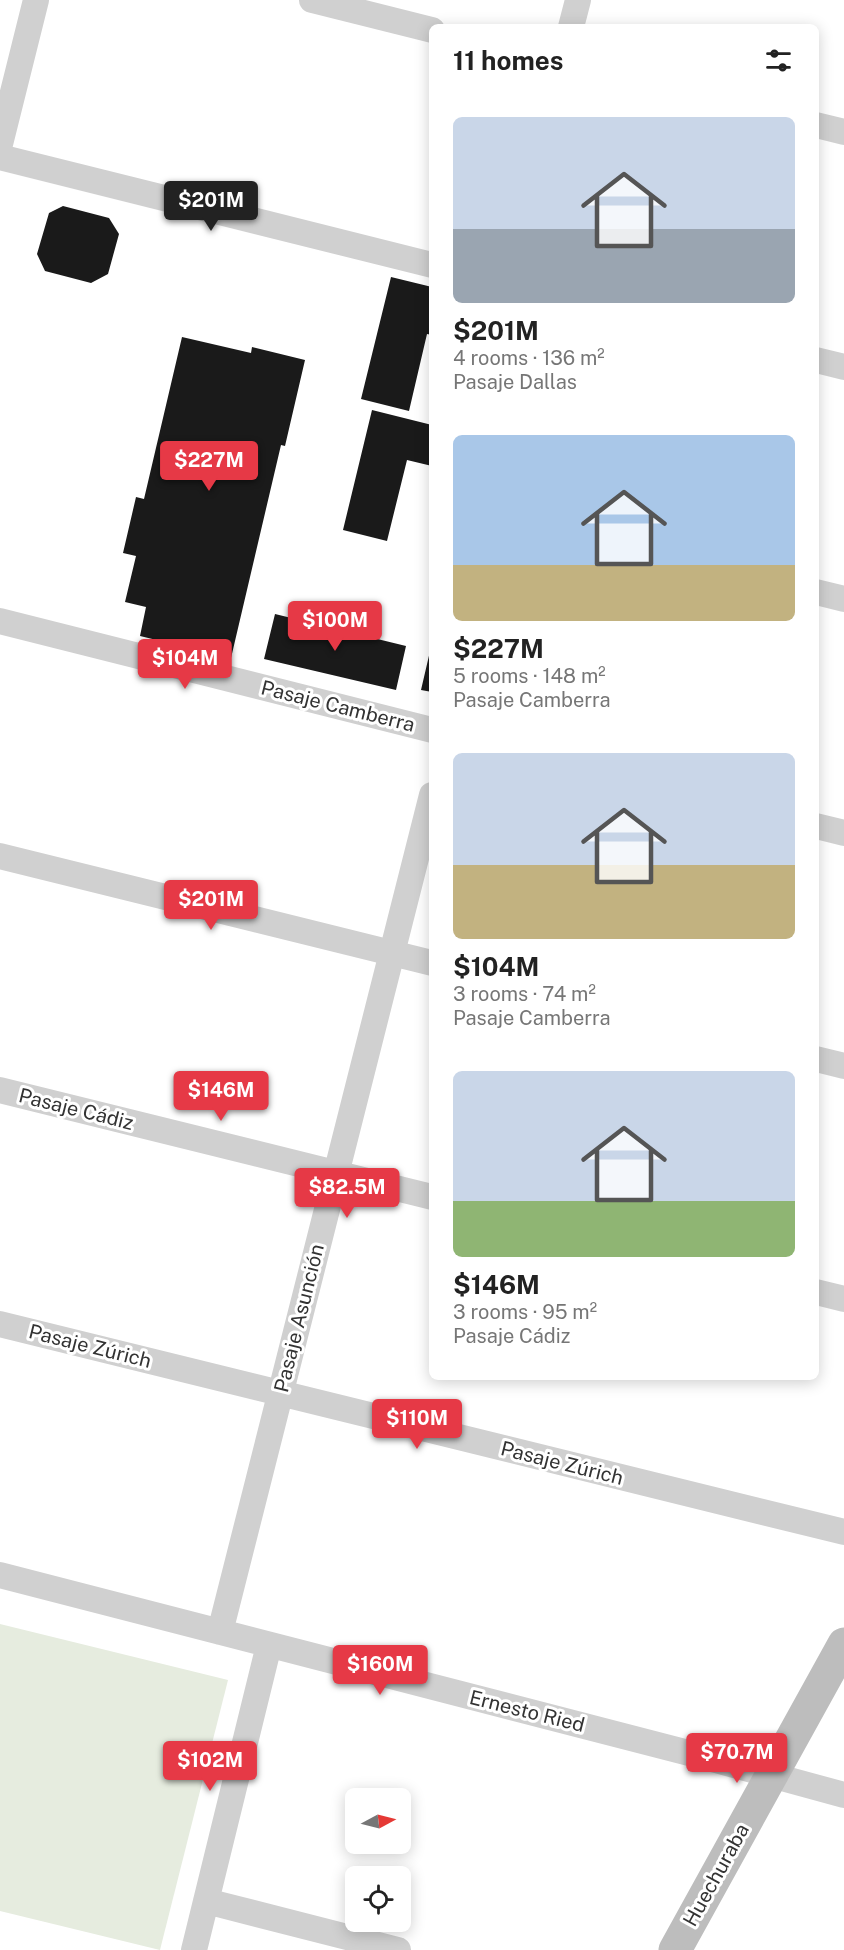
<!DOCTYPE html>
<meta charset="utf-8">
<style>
:root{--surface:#fff;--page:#f2f2f2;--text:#222;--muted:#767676;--accent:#e63946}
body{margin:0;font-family:"Public Sans",sans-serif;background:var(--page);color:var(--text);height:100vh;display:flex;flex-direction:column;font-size:22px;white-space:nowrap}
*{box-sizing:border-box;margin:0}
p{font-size:20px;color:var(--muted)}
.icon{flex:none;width:33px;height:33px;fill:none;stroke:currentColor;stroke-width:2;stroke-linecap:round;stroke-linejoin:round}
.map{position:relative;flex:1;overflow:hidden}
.drawer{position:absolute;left:429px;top:24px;width:390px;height:1356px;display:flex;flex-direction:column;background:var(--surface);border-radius:9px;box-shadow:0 3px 15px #0003}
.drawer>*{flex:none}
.needle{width:39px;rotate:83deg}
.fabs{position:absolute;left:345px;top:1788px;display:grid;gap:12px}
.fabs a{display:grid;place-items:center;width:66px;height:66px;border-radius:9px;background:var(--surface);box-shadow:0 3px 15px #0003;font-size:30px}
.price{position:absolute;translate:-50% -51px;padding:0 14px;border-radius:6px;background:var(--accent);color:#fff;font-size:20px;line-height:39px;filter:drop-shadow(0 2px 3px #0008)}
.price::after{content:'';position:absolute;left:50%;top:36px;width:18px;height:14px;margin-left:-9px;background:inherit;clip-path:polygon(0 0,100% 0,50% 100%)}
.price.current{background:#222;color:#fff}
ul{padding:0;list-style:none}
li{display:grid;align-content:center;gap:12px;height:318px;padding:0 24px}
li span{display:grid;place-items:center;height:186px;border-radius:9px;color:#555}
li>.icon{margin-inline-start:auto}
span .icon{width:108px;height:108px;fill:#fffc;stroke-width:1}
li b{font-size:26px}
h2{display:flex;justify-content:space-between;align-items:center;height:72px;padding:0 24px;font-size:26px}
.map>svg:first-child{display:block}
</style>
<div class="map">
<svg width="844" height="1950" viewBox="0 0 844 1950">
<rect width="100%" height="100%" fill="#fff"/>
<path fill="#e6ecdf" d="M0,1624L228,1680L160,1950L0,1911Z"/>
<path fill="#1a1a1a" d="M63,206L109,218L119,234L108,274L91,283L45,271L37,254L49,213Z
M391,277L432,287V335L427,334L409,411L361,399Z
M182,337L251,353L252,347L305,360L285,446L281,445L231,658L140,636L146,607L125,602L136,556L123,553L136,497L144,499Z
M372,410L432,425V466L407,460L387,541L343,530Z
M275,614L406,646L396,690L264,659Z
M431,647H432V692L421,690Z"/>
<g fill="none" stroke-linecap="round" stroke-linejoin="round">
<path stroke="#d0d0d0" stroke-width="26" d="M312,0L432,30
M571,27L578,0
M816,125L844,132
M0,144L36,0
M0,157L432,265
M816,360L844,367
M816,592L844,599
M0,621L432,730
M816,826L844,833
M0,856L432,963
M816,1059L844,1066
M0,1090L432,1197
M816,1292L844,1299
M0,1324L844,1532
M0,1575L712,1759L844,1795
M220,1632L432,795
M206,1901L398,1950
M194,1950L269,1645"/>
<path stroke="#bdbdbd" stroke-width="33" d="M675,1950L844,1644"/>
</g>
<g text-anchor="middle" stroke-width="6" stroke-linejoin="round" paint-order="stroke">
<g font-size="20" fill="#333" stroke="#fff">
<text transform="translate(338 706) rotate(14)" y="7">Pasaje Camberra</text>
<text transform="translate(76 1109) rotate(14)" y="7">Pasaje Cádiz</text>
<text transform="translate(299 1318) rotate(-76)" y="7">Pasaje Asunción</text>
<text transform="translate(90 1346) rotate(14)" y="7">Pasaje Zúrich</text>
<text transform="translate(562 1463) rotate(14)" y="7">Pasaje Zúrich</text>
<text transform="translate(527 1711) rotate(14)" y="7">Ernesto Ried</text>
<text transform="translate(716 1875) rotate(-61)" y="7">Huechuraba</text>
</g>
</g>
</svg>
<div class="fabs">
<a><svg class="needle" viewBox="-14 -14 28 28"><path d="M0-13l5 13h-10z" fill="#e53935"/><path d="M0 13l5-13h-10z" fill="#767676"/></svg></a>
<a><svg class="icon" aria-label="locate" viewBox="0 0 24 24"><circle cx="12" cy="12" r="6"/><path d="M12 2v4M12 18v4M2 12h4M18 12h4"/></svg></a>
</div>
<b class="price current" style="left:211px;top:232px">$201M</b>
<b class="price" style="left:209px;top:492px">$227M</b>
<b class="price" style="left:335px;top:652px">$100M</b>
<b class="price" style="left:185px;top:690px">$104M</b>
<b class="price" style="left:211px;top:931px">$201M</b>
<b class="price" style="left:221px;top:1122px">$146M</b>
<b class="price" style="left:347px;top:1219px">$82.5M</b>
<b class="price" style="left:417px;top:1450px">$110M</b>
<b class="price" style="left:380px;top:1696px">$160M</b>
<b class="price" style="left:737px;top:1784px">$70.7M</b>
<b class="price" style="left:210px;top:1792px">$102M</b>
<section class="drawer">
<h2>11 homes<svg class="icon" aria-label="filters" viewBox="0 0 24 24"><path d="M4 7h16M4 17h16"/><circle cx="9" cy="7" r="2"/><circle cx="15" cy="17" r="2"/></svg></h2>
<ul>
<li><span style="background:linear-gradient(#c9d6e8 60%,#9aa5b1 0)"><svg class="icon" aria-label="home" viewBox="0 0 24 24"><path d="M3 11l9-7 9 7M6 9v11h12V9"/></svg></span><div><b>$201M</b><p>4 rooms · 136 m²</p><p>Pasaje Dallas</p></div></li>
<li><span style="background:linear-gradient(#a9c7e8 70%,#c2b280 0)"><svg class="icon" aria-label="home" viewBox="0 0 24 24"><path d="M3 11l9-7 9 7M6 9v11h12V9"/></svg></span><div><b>$227M</b><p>5 rooms · 148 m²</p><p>Pasaje Camberra</p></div></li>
<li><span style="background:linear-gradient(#c9d6e8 60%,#c2b280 0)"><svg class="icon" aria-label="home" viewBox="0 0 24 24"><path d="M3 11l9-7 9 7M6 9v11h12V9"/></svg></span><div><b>$104M</b><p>3 rooms · 74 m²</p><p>Pasaje Camberra</p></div></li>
<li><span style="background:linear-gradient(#c9d6e8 70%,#8fb573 0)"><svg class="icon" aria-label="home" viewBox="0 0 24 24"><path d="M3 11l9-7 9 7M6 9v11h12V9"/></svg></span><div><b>$146M</b><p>3 rooms · 95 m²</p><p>Pasaje Cádiz</p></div></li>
</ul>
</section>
</div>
